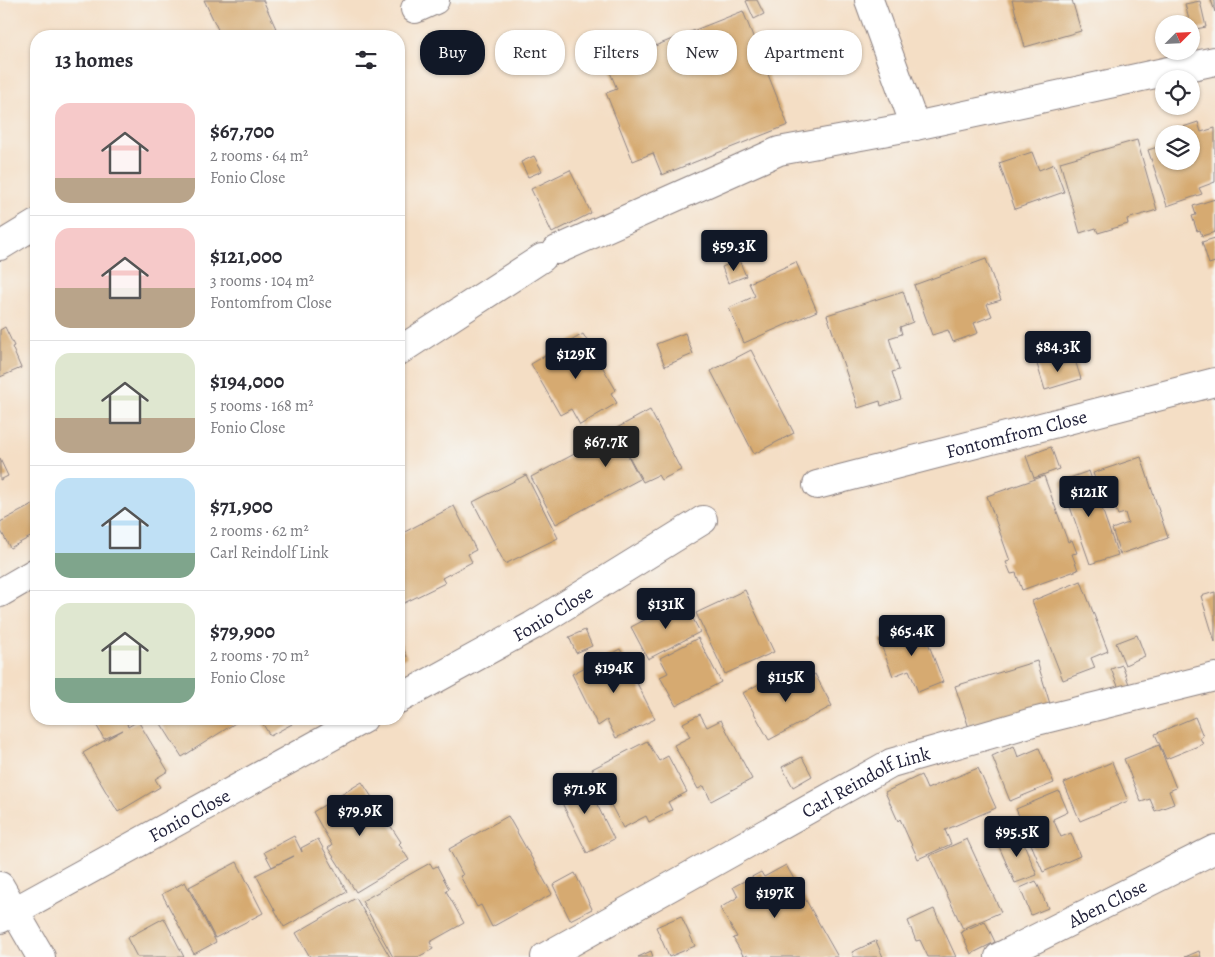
<!DOCTYPE html>
<meta charset="utf-8">
<style>
:root{--surface:#fff;--page:#f7f7f7;--text:#2b2b33;--muted:#7c7c81;--line:#e1e1e2;--accent:#111827}
body{margin:0;font-family:Alegreya,serif;background:var(--page);color:var(--text);height:100vh;display:flex;flex-direction:column;font-size:19px;white-space:nowrap}
*{box-sizing:border-box;margin:0}
p{font-size:16px;color:var(--muted)}
.icon{flex:none;width:28px;height:28px;fill:none;stroke:currentColor;stroke-width:2;stroke-linecap:round;stroke-linejoin:round}
.map{position:relative;flex:1;overflow:hidden}
.side{position:absolute;left:30px;top:30px;width:375px;height:695px;display:flex;flex-direction:column;background:var(--surface);border-radius:20px;box-shadow:0 1px 4px #0004}
.side>*{flex:none}
.banner{position:absolute;left:420px;top:30px;width:475px;height:45px;display:flex;gap:10px}
.needle{width:32px;rotate:66deg}
.fabs{position:absolute;left:1155px;top:15px;display:grid;gap:10px}
.fabs a{display:grid;place-items:center;width:45px;height:45px;border-radius:50%;background:var(--surface);box-shadow:0 1px 4px #0004;font-size:25px}
.price{position:absolute;translate:-50% -42px;padding:0 11px;border-radius:5px;background:var(--accent);color:#fff;font-size:16px;line-height:32px;filter:drop-shadow(0 1px 2px #0008)}
.price::after{content:'';position:absolute;left:50%;top:30px;width:15px;height:11px;margin-left:-8px;background:inherit;clip-path:polygon(0 0,100% 0,50% 100%)}
.price.selected{background:#222;color:#fff}
ul{padding:0;list-style:none}
li{display:flex;align-items:center;gap:15px;height:125px;padding:0 25px}
li+li{border-top:1px solid var(--line)}
li span{display:grid;place-items:center;flex:none;width:140px;height:100px;border-radius:15px;color:#555}
li>.icon{margin-inline-start:auto}
span .icon{width:60px;height:60px;fill:#fffc;stroke-width:1}
li b{font-size:21px}
h2{display:flex;justify-content:space-between;align-items:center;height:60px;padding:0 25px;font-size:21px}
.tag{padding:0 18px;border-radius:20px;background:var(--surface);box-shadow:0 1px 4px #0004;font-size:18px;line-height:45px}
.tag.selected{background:var(--accent);color:#fff}
.map>svg:first-child{display:block}
</style>
<div class="map">
<svg width="1215" height="957" viewBox="0 0 1215 957">
<rect width="100%" height="100%" fill="#f6f6f2"/>
<filter id="ink" filterUnits="userSpaceOnUse"><feTurbulence type="fractalNoise" baseFrequency=".02" numOctaves="2"/><feDisplacementMap in="SourceGraphic" scale="10" xChannelSelector="R" yChannelSelector="G"/><feConvolveMatrix kernelMatrix="1 2 1 2 8 2 1 2 1" color-interpolation-filters="sRGB"/></filter>
<filter id="wash" filterUnits="userSpaceOnUse"><feTurbulence type="fractalNoise" baseFrequency=".0096" numOctaves="4" result="noise"/><feDisplacementMap in="SourceGraphic" scale="20" xChannelSelector="R" yChannelSelector="G"/><feGaussianBlur stdDeviation="1.12" result="paint"/><feColorMatrix in="noise" values="0 0 0 0 0 0 0 0 0 0 0 0 0 0 0 0 0 1.4 0 .05"/><feComposite in="paint" operator="in"/></filter>
<g filter="url(#wash)">
<rect width="100%" height="100%" fill="#f4dec5"/>
<g id="blocks">
<path fill="#d6aa71" d="M204,0H263L278,33L271,36H221Z
M749,0H757L764,14L754,19L746,1Z
M1012,0H1072L1081,31L1025,47Z
M1211,0H1215V12Z
M1200,1L1206,27L1191,30V24H1190L1185,4Z
M743,11L788,125L662,175L653,153L633,161L606,93L617,89L607,65Z
M1198,122L1201,132L1215,128V182L1199,188L1202,194L1167,206L1148,150L1164,145V161H1191V134H1168V132Z
M1137,140L1157,210L1127,219L1128,224L1098,233L1096,228L1080,233L1060,162Z
M1032,152L1039,170L1054,164L1064,192L1015,209L999,163Z
M534,156L542,171L528,177L521,162Z
M570,170L591,213L552,233L531,189Z
M1215,199V232L1202,236L1200,230L1197,231L1192,216L1196,215L1193,206Z
M1215,238V262L1209,264L1202,242Z
M986,259L1001,300L987,304L992,316L974,323L978,333L953,342L948,330L932,335L914,285Z
M739,260L746,276L728,283L722,267Z
M796,262L817,311L744,343L729,308L755,296L749,283Z
M903,291L913,322L900,327L902,334L889,338L899,370L892,372L901,399L881,406L880,401L858,408L827,315Z
M5,327L14,346L12,347L21,368L0,377V330Z
M685,333L693,354L665,366L656,344Z
M583,334L616,390L611,393L617,403L580,425L571,409L560,415L531,364Z
M751,350L794,433L754,454L711,371Z
M1061,356L1063,364L1075,360L1081,379L1045,390L1037,364Z
M650,410L681,470L661,480L658,475L643,482L619,438L640,479L556,524L531,477L616,432L615,429Z
M1051,447L1059,469L1034,478L1026,456Z
M1141,457L1168,538L1120,554L1112,529L1128,523L1125,513L1118,515L1110,493L1101,496L1093,473Z
M0,459L8,476L0,480Z
M1089,471L1118,555L1090,564L1061,481Z
M526,475L558,538L505,564L473,502Z
M1044,476L1068,542L1072,540L1077,553L1072,554L1078,570L1022,590L1016,573L1011,574L1006,562L1010,561L987,496Z
M36,503V534L10,548L0,529V522Z
M454,506L476,550L468,554L472,562L442,578L445,583L402,604L399,598V535Z
M1081,581L1108,651L1091,658L1095,668L1063,680L1032,601Z
M745,590L774,652L725,674L696,613Z
M1215,592V642L1201,596Z
M683,600L700,632L648,659L631,627Z
M921,624L943,682L918,692L909,670L893,676L879,640Z
M585,630L592,646L576,653L569,637Z
M1137,635L1145,656L1125,665L1116,643Z
M698,638L721,682L676,706L660,677L668,673L660,658Z
M399,639L407,657L399,661Z
M620,649L655,719L616,738L607,720L598,726L572,674Z
M1037,661L1050,704L969,728L955,686Z
M1122,665L1130,687L1120,691L1111,669Z
M784,670L793,686L815,674L832,706L769,740L743,693Z
M700,714L707,727L721,720L752,779L711,801L704,786L698,789L674,745L690,737L683,723Z
M1195,717L1203,736L1200,738L1203,744L1166,759L1155,734Z
M93,719H136L127,724L128,727L138,721L168,771L155,779L160,787L118,812L83,753L123,730L104,739Z
M158,719H239L240,720L182,757Z
M260,719H295L291,721L292,724L270,736Z
M647,741L659,761L668,756L687,792L668,802L672,810L649,822L646,816L623,828L592,769Z
M1159,745L1176,788L1169,791L1174,804L1155,811L1150,799L1141,802L1124,759Z
M1014,746L1018,757L1039,748L1054,783L1010,801L992,756Z
M802,757L812,776L793,787L782,767Z
M1112,762L1128,801L1080,821L1064,783Z
M978,768L996,808L945,830L951,844L918,859L900,819L898,821L885,792L921,775L927,789Z
M584,778L614,839L587,853L556,791Z
M362,782L401,842L399,844L409,860L356,892L328,848L332,845L313,812Z
M1059,791L1068,812L1053,819L1061,837L1071,833L1080,856L1043,872L1016,809Z
M508,816L552,894L492,927L481,905L477,907L460,876L463,875L449,849Z
M1019,832L1037,875L1015,883L997,842Z
M294,836L302,852L301,848L318,839L347,892L284,927L256,875L294,856L272,867L264,852Z
M967,839L1001,912L963,929L929,856Z
M237,862L263,913L215,938L189,887Z
M430,863L433,868L437,866L449,889L446,891L464,923L430,942L433,949L418,957H393L362,901Z
M786,865L838,957H749L748,955L744,957L733,938L737,937L720,908L738,897L733,887L761,872L764,877Z
M575,873L592,909L570,920L553,885Z
M1036,881L1048,908L1031,915L1020,888Z
M185,882L216,942L194,954L162,894Z
M356,898L390,957H310L296,933Z
M934,909L956,957H928L920,940L916,941L908,921Z
M681,916L695,946L669,957L656,927Z
M164,918L184,957H137L127,938Z
M985,921L995,942L971,954L961,932Z
M876,941L883,957H854L852,952Z
M651,951L653,957H638Z
M1199,951L1201,957H1185Z"/>
</g>
</g>
<g filter="url(#ink)">
<use href="#blocks" fill-opacity="0" stroke="#8b8080" stroke-width="1"/>
<g fill="none" stroke-linecap="round" stroke-linejoin="round">
<defs>
<g id="minor">
<path d="M869,0L915,126"/>
<path d="M415,9L435,0"/>
<path d="M0,246L36,224"/>
<path d="M557,250L779,151L915,126L1215,61"/>
<path d="M399,351L542,258"/>
<path id="s1" d="M817,485L1215,382"/>
<path d="M0,593L36,572"/>
<path id="s2" d="M399,699L532,626L703,520"/>
<path d="M0,886L41,957"/>
<path id="s3" d="M0,919L363,719"/>
<path id="s4" d="M545,957L891,763L1033,722L1215,677"/>
<path id="s5" d="M999,957L1215,849"/>
</g>
</defs>
<use href="#minor" stroke="#8b8080" stroke-width="30"/>
<use href="#minor" stroke="#fff" stroke-width="28"/>
</g>
</g>
<g text-anchor="middle" stroke-width="4.5" stroke-linejoin="round" paint-order="stroke">
<g font-size="19" fill="#22223b" stroke="#f6f6f2">
<text dy="7" stroke="none"><textPath href="#s1" startOffset="206">Fontomfrom Close</textPath></text>
<text dy="7" stroke="none"><textPath href="#s2" startOffset="176">Fonio Close</textPath></text>
<text dy="7" stroke="none"><textPath href="#s4" startOffset="366">Carl Reindolf Link</textPath></text>
<text dy="7" stroke="none"><textPath href="#s3" startOffset="216">Fonio Close</textPath></text>
<text dy="7" stroke="none"><textPath href="#s5" startOffset="121">Aben Close</textPath></text>
</g>
</g>
</svg>
<div class="fabs">
<a><svg class="needle" viewBox="-14 -14 28 28"><path d="M0-13l5 13h-10z" fill="#e53935"/><path d="M0 13l5-13h-10z" fill="#7c7c81"/></svg></a>
<a><svg class="icon" aria-label="locate" viewBox="0 0 24 24"><circle cx="12" cy="12" r="6"/><path d="M12 2v4M12 18v4M2 12h4M18 12h4"/></svg></a>
<a><svg class="icon" aria-label="layers" viewBox="0 0 24 24"><path d="M12 4l9 5-9 5-9-5zM3 14l9 5 9-5"/></svg></a>
</div>
<b class="price" style="left:734px;top:272px">$59.3K</b>
<b class="price" style="left:1058px;top:373px">$84.3K</b>
<b class="price" style="left:576px;top:380px">$129K</b>
<b class="price selected" style="left:606px;top:468px">$67.7K</b>
<b class="price" style="left:1089px;top:518px">$121K</b>
<b class="price" style="left:666px;top:630px">$131K</b>
<b class="price" style="left:912px;top:657px">$65.4K</b>
<b class="price" style="left:614px;top:694px">$194K</b>
<b class="price" style="left:786px;top:703px">$115K</b>
<b class="price" style="left:585px;top:815px">$71.9K</b>
<b class="price" style="left:360px;top:837px">$79.9K</b>
<b class="price" style="left:1017px;top:858px">$95.5K</b>
<b class="price" style="left:775px;top:919px">$197K</b>
<div class="banner">
<a class="tag selected">Buy</a>
<a class="tag">Rent</a>
<a class="tag">Filters</a>
<a class="tag">New</a>
<a class="tag">Apartment</a>
</div>
<section class="side">
<h2>13 homes<svg class="icon" aria-label="filters" viewBox="0 0 24 24"><path d="M4 7h16M4 17h16"/><circle cx="9" cy="7" r="2"/><circle cx="15" cy="17" r="2"/></svg></h2>
<ul>
<li><span style="background:linear-gradient(#f6c9c9 75%,#b9a48a 0)"><svg class="icon" aria-label="home" viewBox="0 0 24 24"><path d="M3 11l9-7 9 7M6 9v11h12V9"/></svg></span><div><b>$67,700</b><p>2 rooms · 64 m²</p><p>Fonio Close</p></div></li>
<li><span style="background:linear-gradient(#f6c9c9 60%,#b9a48a 0)"><svg class="icon" aria-label="home" viewBox="0 0 24 24"><path d="M3 11l9-7 9 7M6 9v11h12V9"/></svg></span><div><b>$121,000</b><p>3 rooms · 104 m²</p><p>Fontomfrom Close</p></div></li>
<li><span style="background:linear-gradient(#dfe7d0 65%,#b9a48a 0)"><svg class="icon" aria-label="home" viewBox="0 0 24 24"><path d="M3 11l9-7 9 7M6 9v11h12V9"/></svg></span><div><b>$194,000</b><p>5 rooms · 168 m²</p><p>Fonio Close</p></div></li>
<li><span style="background:linear-gradient(#bfe0f5 75%,#7fa58c 0)"><svg class="icon" aria-label="home" viewBox="0 0 24 24"><path d="M3 11l9-7 9 7M6 9v11h12V9"/></svg></span><div><b>$71,900</b><p>2 rooms · 62 m²</p><p>Carl Reindolf Link</p></div></li>
<li><span style="background:linear-gradient(#dfe7d0 75%,#7fa58c 0)"><svg class="icon" aria-label="home" viewBox="0 0 24 24"><path d="M3 11l9-7 9 7M6 9v11h12V9"/></svg></span><div><b>$79,900</b><p>2 rooms · 70 m²</p><p>Fonio Close</p></div></li>
</ul>
</section>
</div>
